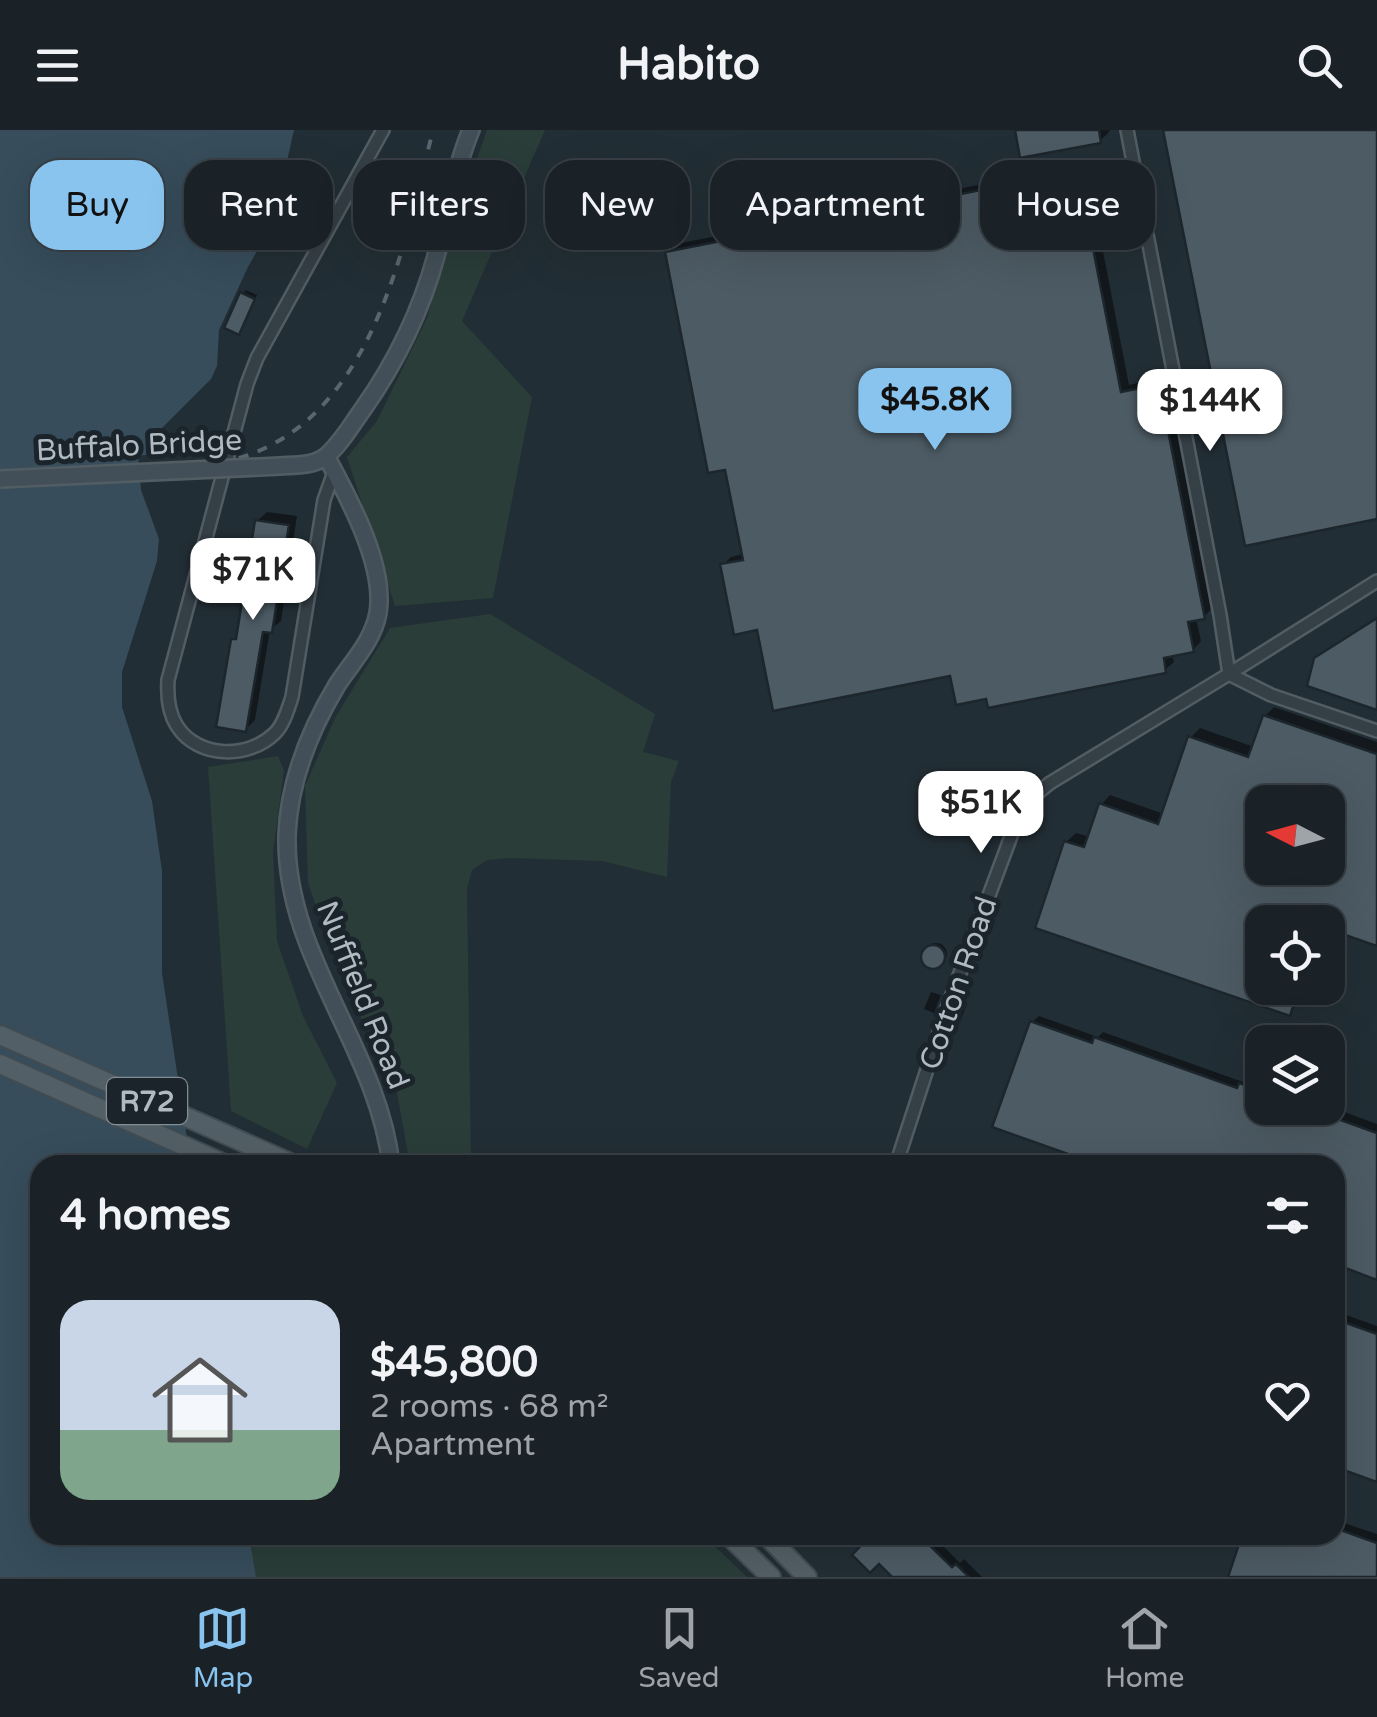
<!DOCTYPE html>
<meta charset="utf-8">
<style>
:root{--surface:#1a2228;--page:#272f34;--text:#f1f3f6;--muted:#9fa4a8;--line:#383f45;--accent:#89c4ee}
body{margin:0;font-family:"Varela Round",sans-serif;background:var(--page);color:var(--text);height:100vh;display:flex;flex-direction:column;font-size:38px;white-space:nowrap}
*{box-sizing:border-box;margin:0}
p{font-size:32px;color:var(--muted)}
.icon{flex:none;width:55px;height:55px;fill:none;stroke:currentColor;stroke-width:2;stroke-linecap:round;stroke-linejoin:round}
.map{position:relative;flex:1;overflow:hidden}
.side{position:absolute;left:30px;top:1025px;width:1315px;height:390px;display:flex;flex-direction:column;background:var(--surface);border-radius:30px;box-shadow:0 10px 40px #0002,0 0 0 2px var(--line)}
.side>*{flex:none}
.top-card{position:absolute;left:30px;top:30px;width:1318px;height:90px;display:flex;gap:20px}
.needle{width:65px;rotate:276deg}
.controls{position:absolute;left:1245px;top:655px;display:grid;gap:20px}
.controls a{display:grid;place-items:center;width:100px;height:100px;border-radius:20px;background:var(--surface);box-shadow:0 10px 40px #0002,0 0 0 2px var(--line);font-size:50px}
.price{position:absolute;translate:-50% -85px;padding:0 22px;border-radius:20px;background:#fff;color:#222;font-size:32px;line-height:65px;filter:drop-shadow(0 2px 5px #0008)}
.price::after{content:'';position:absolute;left:50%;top:60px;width:30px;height:22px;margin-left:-15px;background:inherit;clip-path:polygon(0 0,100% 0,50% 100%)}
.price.active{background:var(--accent);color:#111}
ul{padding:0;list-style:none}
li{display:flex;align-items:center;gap:30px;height:250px;padding:0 30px}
li span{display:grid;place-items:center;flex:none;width:280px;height:200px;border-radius:30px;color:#555}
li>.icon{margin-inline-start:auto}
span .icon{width:120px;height:120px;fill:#fffc;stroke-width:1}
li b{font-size:42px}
h2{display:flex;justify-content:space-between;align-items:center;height:120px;padding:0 30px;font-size:42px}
.chip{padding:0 35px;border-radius:30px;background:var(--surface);box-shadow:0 10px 40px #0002,0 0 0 2px var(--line);font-size:35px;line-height:90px}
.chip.active{background:var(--accent);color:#111}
header{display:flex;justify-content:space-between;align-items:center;height:130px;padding:0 30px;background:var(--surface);font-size:45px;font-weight:700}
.tab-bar{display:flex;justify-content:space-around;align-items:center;height:140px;border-top:2px solid var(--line);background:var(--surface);font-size:28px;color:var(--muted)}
.tab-bar a{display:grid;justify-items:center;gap:5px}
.tab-bar .active{color:var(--accent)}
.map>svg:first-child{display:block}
</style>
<header><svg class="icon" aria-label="menu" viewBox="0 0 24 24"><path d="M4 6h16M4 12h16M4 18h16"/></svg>Habito<svg class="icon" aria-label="search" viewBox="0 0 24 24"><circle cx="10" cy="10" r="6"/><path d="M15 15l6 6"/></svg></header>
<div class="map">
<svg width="1377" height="1447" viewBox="0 0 1377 1447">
<rect width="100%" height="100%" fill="#222e35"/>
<path fill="#2a3d39" d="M487,0H545L462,191L532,267L493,468L395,476L347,327L377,291L427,188L453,97Z
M490,484L655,584L643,622L679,631L671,652L667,747L602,731L510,728L487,730L472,740L467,759L471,1035H410L396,957L342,850L308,753L305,656L335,588L390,498Z
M278,626L284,640L273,723L277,811L303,886L337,953L307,1019L231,981L208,637Z
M249,1405H703L747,1447H256Z"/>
<path fill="#374d5b" d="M0,0H294L273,93L248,137L219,200L217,236L211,249L160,300L161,323L138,326L141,360L159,409L157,431L122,542V577L152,671L162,741V843L191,1035H40V1405H249L256,1447H0Z"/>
<path fill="#0007" fill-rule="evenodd" d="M1018,0H1109L1110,1L1100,11Z
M1086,34L1129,255L1153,250L1159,281L1173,278L1212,478L1204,487L1196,488L1201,511L1193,520L1172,524L1174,532L1165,540L988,566L952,543L759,497L723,435L731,427L744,424L727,337L668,123L676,114Z
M246,160L257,165L239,202L242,164Z
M267,382L297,386L281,491L270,500L255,590L245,600L233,510L239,503L257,391Z
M1274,577L1377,612V813L1328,796V792H1262V858H1304L1299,873L1289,883L1066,712L1076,703L1090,707L1101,675L1110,665L1164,684L1190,608L1200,598L1254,617L1265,586ZM1262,672H1328V738H1262Z
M925 824a11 11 0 1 1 22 0a11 11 0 1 1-22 0Z
M931,862L941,865L934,883L924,879Z
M962,873L967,874L960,892L956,890Z
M1039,886L1098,907L1103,902L1243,952L1248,947L1262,953V978L1328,976L1377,994V1147L1335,1132V1035H1106L1032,892Z
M1335,1161L1341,1163L1335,1180Z
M1335,1181L1377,1196V1349L1335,1334Z
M1335,1390L1377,1404V1447H1230L1245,1405H1335Z
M875,1405H932L960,1433L964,1429L982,1447H896Z"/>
<path fill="#4d5b64" stroke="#1c262c" stroke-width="2.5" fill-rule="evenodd" d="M1015,0H1099L1101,13L1020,28Z
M1163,0H1377V389L1245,416Z
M1078,41L1121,262L1146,257L1152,288L1165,285L1205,489L1188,492L1194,522L1164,528L1166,543L988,578L986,569L956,575L950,546L773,581L757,500L734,505L720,434L743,430L725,340L708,343L665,122Z
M240,162L255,169L239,205L224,198Z
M255,390L289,395L272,503L263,502L246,602L216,597L231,509H236Z
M1377,488V580L1307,556L1314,528Z
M1263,585L1377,624V816L1328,799V792H1262V858H1299L1290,886L1035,798L1064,711L1084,717L1099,673L1158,694L1188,606L1248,627ZM1262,672H1328V738H1262Z
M921 827a12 12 0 1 1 24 0a12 12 0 1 1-24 0Z
M1030,891L1092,913L1094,907L1237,958L1239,953L1262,961V978H1307L1377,1003V1150L1335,1134V1035H1099L992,997Z
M1335,1189L1377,1204V1352L1335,1337Z
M1335,1398L1377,1413V1447H1228L1242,1405H1335Z
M871,1405H919L952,1437L956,1434L969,1447H892L879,1434L870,1443L852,1425Z"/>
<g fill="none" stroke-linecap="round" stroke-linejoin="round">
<defs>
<path id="street" d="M1127,0L1220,485L1229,544L1377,451
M334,342L324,370L292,567C288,579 284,594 275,603C249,629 198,629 177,596C168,582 167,566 168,550L247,254L257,228L383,0
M896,1035L947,878L1013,701L1029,670L1050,653L1229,544L1271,565L1377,601"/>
<path id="secondary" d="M326,326C348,367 386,435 378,483C373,511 352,532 337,555C310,600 289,652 287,705C284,826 378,918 391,1035
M280,336C294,335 313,336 325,327C340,315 352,294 363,279C396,232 421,181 436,126C448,84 454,41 471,0"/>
<path id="primary" d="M0,905L295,1035
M0,934L227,1035
M728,1405L771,1447
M766,1405L807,1447"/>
</defs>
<use href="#street" stroke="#525d63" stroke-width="16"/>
<use href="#secondary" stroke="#525d63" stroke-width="20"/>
<use href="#primary" stroke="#414b52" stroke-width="22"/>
<use href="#street" stroke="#353f46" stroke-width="11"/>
<use href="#secondary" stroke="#434f58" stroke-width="15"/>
<use href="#primary" stroke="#535f66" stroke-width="18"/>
<path stroke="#59666f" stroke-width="4" stroke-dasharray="10 10" stroke-linecap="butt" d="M0,346C46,344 91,342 137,340C165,339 193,339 220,333C370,303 402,124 433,0"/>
<defs>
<path id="secondary-bridge" d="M0,349L280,336"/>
</defs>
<use href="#secondary-bridge" stroke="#525d63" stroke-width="20" stroke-linecap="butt"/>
<use href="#secondary-bridge" stroke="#434f58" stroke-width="15"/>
</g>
<g text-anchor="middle" stroke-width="10" stroke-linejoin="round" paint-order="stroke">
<rect fill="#1a242a" stroke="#828d94" stroke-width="2.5" x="107" y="948" width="80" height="46" rx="8"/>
<g font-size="28" font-weight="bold" fill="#afbac2">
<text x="147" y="981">R72</text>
</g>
<g font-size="30" fill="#afbac2" stroke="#1a242a">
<text transform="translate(139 315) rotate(-3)" y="10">Buffalo Bridge</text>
<text transform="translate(958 853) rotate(-71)" y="10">Cotton Road</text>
<text transform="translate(363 865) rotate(68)" y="10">Nuffield Road</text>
</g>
</g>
</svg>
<div class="controls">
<a><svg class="needle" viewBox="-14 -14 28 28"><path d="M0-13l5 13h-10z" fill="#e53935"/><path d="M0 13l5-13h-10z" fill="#9fa4a8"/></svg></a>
<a><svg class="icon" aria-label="locate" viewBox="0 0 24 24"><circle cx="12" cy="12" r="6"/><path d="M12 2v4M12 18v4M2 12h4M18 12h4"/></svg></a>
<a><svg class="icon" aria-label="layers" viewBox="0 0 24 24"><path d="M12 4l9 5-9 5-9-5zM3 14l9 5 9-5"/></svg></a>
</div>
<b class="price active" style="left:935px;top:323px">$45.8K</b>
<b class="price" style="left:1210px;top:324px">$144K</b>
<b class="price" style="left:253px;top:493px">$71K</b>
<b class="price" style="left:981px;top:726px">$51K</b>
<div class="top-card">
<a class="chip active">Buy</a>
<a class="chip">Rent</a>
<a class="chip">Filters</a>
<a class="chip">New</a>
<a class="chip">Apartment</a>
<a class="chip">House</a>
</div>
<section class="side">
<h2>4 homes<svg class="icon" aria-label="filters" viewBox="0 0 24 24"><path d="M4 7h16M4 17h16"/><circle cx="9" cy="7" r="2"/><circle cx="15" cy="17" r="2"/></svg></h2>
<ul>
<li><span style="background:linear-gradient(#c9d6e8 65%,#7fa58c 0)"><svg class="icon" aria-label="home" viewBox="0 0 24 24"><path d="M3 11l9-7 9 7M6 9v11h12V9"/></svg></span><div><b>$45,800</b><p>2 rooms · 68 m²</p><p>Apartment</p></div><svg class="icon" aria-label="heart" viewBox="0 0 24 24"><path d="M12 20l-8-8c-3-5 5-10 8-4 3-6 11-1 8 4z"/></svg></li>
</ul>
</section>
</div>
<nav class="tab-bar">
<a class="active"><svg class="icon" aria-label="map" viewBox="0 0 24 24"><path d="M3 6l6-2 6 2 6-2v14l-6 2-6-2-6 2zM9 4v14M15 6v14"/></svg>Map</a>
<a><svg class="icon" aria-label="saved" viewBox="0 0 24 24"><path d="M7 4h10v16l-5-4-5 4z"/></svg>Saved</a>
<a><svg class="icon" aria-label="home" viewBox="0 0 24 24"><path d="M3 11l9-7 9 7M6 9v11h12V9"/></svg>Home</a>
</nav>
